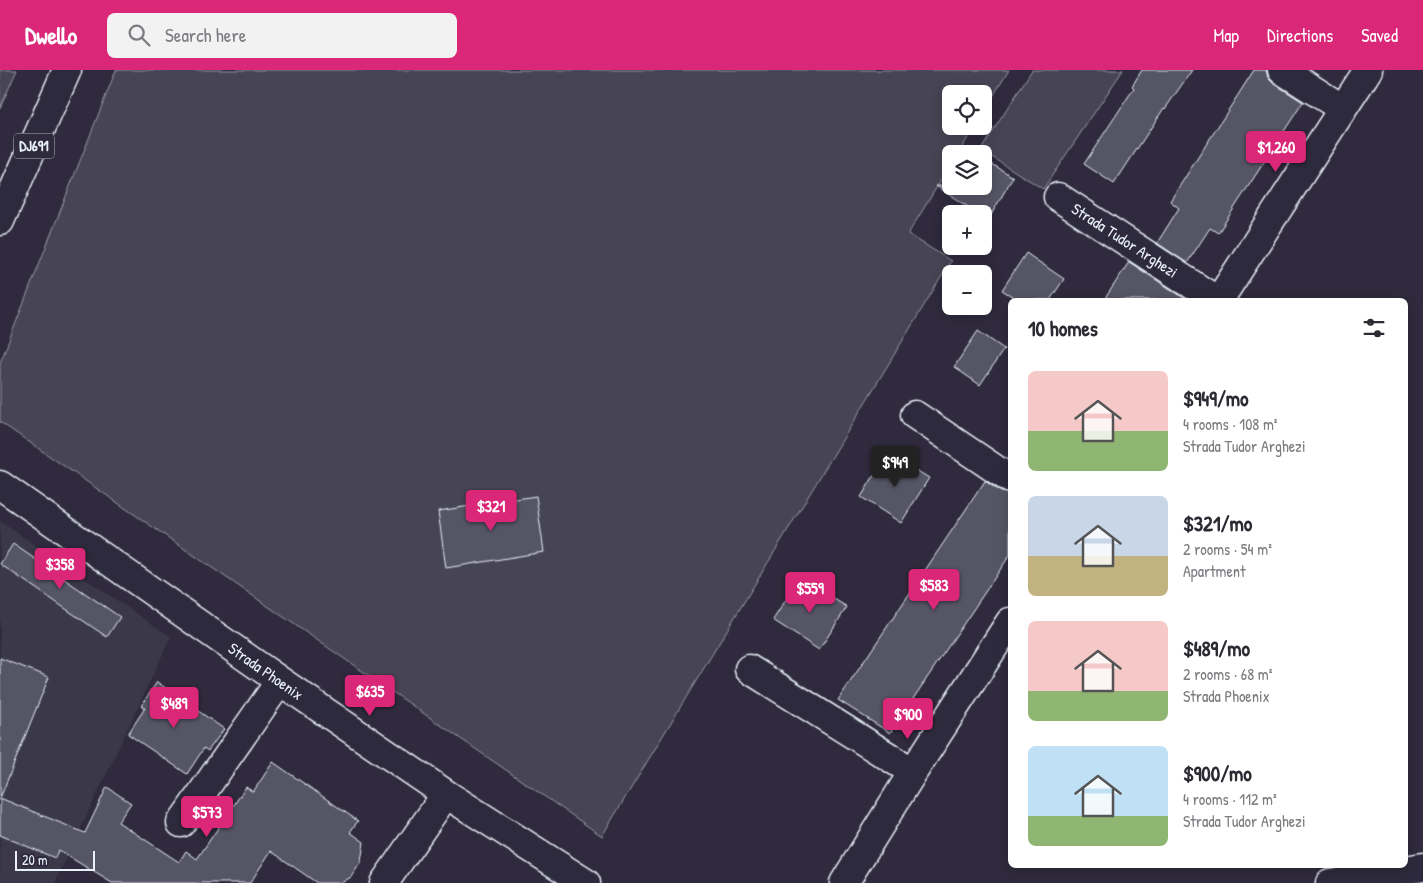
<!DOCTYPE html>
<meta charset="utf-8">
<style>
:root{--surface:#fff;--page:#f2f2f3;--text:#2b2b33;--muted:#7c7c81;--accent:#db2777}
body{margin:0;font-family:"Patrick Hand",sans-serif;background:var(--page);color:var(--text);height:100vh;display:flex;flex-direction:column;font-size:19px;white-space:nowrap}
*{box-sizing:border-box;margin:0}
p{font-size:16px;color:var(--muted)}
.icon{flex:none;width:28px;height:28px;fill:none;stroke:currentColor;stroke-width:2;stroke-linecap:round;stroke-linejoin:round}
.map{position:relative;flex:1;overflow:hidden}
.drawer{position:absolute;left:1008px;top:228px;width:400px;height:570px;display:flex;flex-direction:column;background:var(--surface);border-radius:8px;box-shadow:0 2px 12px #0003}
.drawer>*{flex:none}
.tools{position:absolute;left:942px;top:15px;display:grid;gap:10px}
.tools a{display:grid;place-items:center;width:50px;height:50px;border-radius:8px;background:var(--surface);box-shadow:0 2px 12px #0003;font-size:25px}
.scale{position:absolute;left:15px;bottom:12px;width:80px;box-sizing:border-box;padding-left:5px;border:2px solid #e8f1f8;border-top:0;font-size:14px;line-height:18px;white-space:nowrap;color:#e8f1f8;-webkit-text-stroke:4px #2f2a3d;paint-order:stroke}
.price{position:absolute;translate:-50% -42px;padding:0 11px;border-radius:5px;background:var(--accent);color:#fff;font-size:16px;line-height:32px;filter:drop-shadow(0 1px 2px #0008)}
.price::after{content:'';position:absolute;left:50%;top:30px;width:15px;height:11px;margin-left:-8px;background:inherit;clip-path:polygon(0 0,100% 0,50% 100%)}
.price.active{background:#222;color:#fff}
ul{padding:0;list-style:none}
li{display:flex;align-items:center;gap:15px;height:125px;padding:0 20px}
li span{display:grid;place-items:center;flex:none;width:140px;height:100px;border-radius:8px;color:#555}
li>.icon{margin-inline-start:auto}
span .icon{width:60px;height:60px;fill:#fffc;stroke-width:1}
li b{font-size:21px}
h2{display:flex;justify-content:space-between;align-items:center;height:60px;padding:0 20px;font-size:21px}
header{display:flex;align-items:center;gap:30px;box-sizing:border-box;height:70px;padding:0 25px;background:var(--accent);color:#fff}
header strong{font-size:24px}
nav{display:flex;gap:28px;margin-inline-start:auto;font-size:18px}
.search{width:350px;height:45px;background:var(--page);display:flex;align-items:center;gap:12px;box-sizing:border-box;padding:0 18px;border-radius:8px;color:var(--muted);font-size:19px}
.map>svg:first-child{display:block}
</style>
<header>
<strong>Dwello</strong>
<div class="search"><svg class="icon" aria-label="search" viewBox="0 0 24 24"><circle cx="10" cy="10" r="6"/><path d="M15 15l6 6"/></svg>Search here</div>
<nav><a>Map</a><a>Directions</a><a>Saved</a></nav>
</header>
<div class="map">
<svg width="1423" height="813" viewBox="0 0 1423 813">
<rect width="100%" height="100%" fill="#2f2a3d"/>
<filter id="ink" filterUnits="userSpaceOnUse"><feTurbulence type="fractalNoise" baseFrequency=".02" numOctaves="2"/><feDisplacementMap in="SourceGraphic" scale="10" xChannelSelector="R" yChannelSelector="G"/><feConvolveMatrix kernelMatrix="1 2 1 2 8 2 1 2 1" color-interpolation-filters="sRGB"/></filter>
<g filter="url(#ink)">
<path fill="#3b3749" d="M0,451L171,567L55,813H0Z"/>
<path fill="#464455" stroke="#979aa6" d="M0,0H17L0,38Z
M116,0H1009L984,41V24H951V56H975L958,84H951V94L908,164L951,191L602,766L0,352V293Z
M1032,0H1123L1043,119L981,80Z"/>
<path fill="#575565" stroke="#e8f1f8" d="M1142,0H1192L1165,39L1164,38L1114,114L1084,94L1134,18L1132,16Z
M1254,0H1266L1268,8L1273,13L1303,32L1218,163L1210,158L1187,193L1157,173L1179,138L1170,131Z
M984,89L1013,107L984,157V144H979L936,116H984Z
M1026,183L1064,209L1050,230H1018L1002,220Z
M1129,192L1187,230H1104Z
M978,261L1004,279L980,315L954,297Z
M888,383L929,408L901,453L861,427Z
M985,411L1001,422L1010,424V485L890,663L838,630Z
M536,426L544,482L446,498L438,441Z
M13,474L120,547L107,567L0,494Z
M800,508L847,537L819,580L773,550Z
M0,588L49,607L1,726H0Z
M157,612L224,659L208,681L204,678L187,704L128,664L145,638L141,636Z
M273,692L358,751L350,762L364,772L361,792L351,807L341,813H317L271,781L250,813H112L58,780L55,788L0,765V728L85,763L107,717L131,733L118,752L179,792L186,781L197,789L246,717L253,722Z"/>
<g fill="none" stroke-linecap="round" stroke-linejoin="round">
<defs>
<path id="minor" d="M1282,0L1343,39
M1058,127L1216,230
M1219,230L1368,0
M915,345L1010,409
M0,415L280,611L446,724L586,813
M749,599L913,702
M181,753L280,611
M384,813L446,724
M844,813L913,702L1010,552
M1330,813L1423,797"/>
<path id="major" d="M0,151L67,0"/>
</defs>
<use href="#minor" stroke="#e8f1f8" stroke-width="31"/>
<use href="#major" stroke="#e8f1f8" stroke-width="31"/>
<use href="#minor" stroke="#2f2a3d" stroke-width="28"/>
<use href="#major" stroke="#2f2a3d" stroke-width="28"/>
</g>
</g>
<g text-anchor="middle" stroke-width="4.5" stroke-linejoin="round" paint-order="stroke">
<rect fill="#2f2a3d" stroke="#b0b5c0" stroke-width="1" x="14" y="63.5" width="40" height="25" rx="4"/>
<g font-size="15" font-weight="bold" fill="#e8f1f8">
<text x="34" y="81">DJ691</text>
</g>
<g font-size="16" fill="#e8f1f8" stroke="#2f2a3d">
<text transform="translate(1125 170) rotate(33)" y="6">Strada Tudor Arghezi</text>
<text transform="translate(266 601) rotate(35)" y="6">Strada Phoenix</text>
</g>
</g>
</svg>
<div class="tools">
<a><svg class="icon" aria-label="locate" viewBox="0 0 24 24"><circle cx="12" cy="12" r="6"/><path d="M12 2v4M12 18v4M2 12h4M18 12h4"/></svg></a>
<a><svg class="icon" aria-label="layers" viewBox="0 0 24 24"><path d="M12 4l9 5-9 5-9-5zM3 14l9 5 9-5"/></svg></a>
<a>+</a>
<a>−</a>
</div>
<div class="scale">20 m</div>
<b class="price" style="left:1276px;top:103px">$1,260</b>
<b class="price active" style="left:895px;top:418px">$949</b>
<b class="price" style="left:491px;top:462px">$321</b>
<b class="price" style="left:60px;top:520px">$358</b>
<b class="price" style="left:934px;top:541px">$583</b>
<b class="price" style="left:810px;top:544px">$559</b>
<b class="price" style="left:370px;top:647px">$635</b>
<b class="price" style="left:174px;top:659px">$489</b>
<b class="price" style="left:908px;top:670px">$900</b>
<b class="price" style="left:207px;top:768px">$573</b>
<section class="drawer">
<h2>10 homes<svg class="icon" aria-label="filters" viewBox="0 0 24 24"><path d="M4 7h16M4 17h16"/><circle cx="9" cy="7" r="2"/><circle cx="15" cy="17" r="2"/></svg></h2>
<ul>
<li><span style="background:linear-gradient(#f6c9c9 60%,#8fb573 0)"><svg class="icon" aria-label="home" viewBox="0 0 24 24"><path d="M3 11l9-7 9 7M6 9v11h12V9"/></svg></span><div><b>$949/mo</b><p>4 rooms · 108 m²</p><p>Strada Tudor Arghezi</p></div></li>
<li><span style="background:linear-gradient(#c9d6e8 60%,#c2b280 0)"><svg class="icon" aria-label="home" viewBox="0 0 24 24"><path d="M3 11l9-7 9 7M6 9v11h12V9"/></svg></span><div><b>$321/mo</b><p>2 rooms · 54 m²</p><p>Apartment</p></div></li>
<li><span style="background:linear-gradient(#f6c9c9 70%,#8fb573 0)"><svg class="icon" aria-label="home" viewBox="0 0 24 24"><path d="M3 11l9-7 9 7M6 9v11h12V9"/></svg></span><div><b>$489/mo</b><p>2 rooms · 68 m²</p><p>Strada Phoenix</p></div></li>
<li><span style="background:linear-gradient(#bfe0f5 70%,#8fb573 0)"><svg class="icon" aria-label="home" viewBox="0 0 24 24"><path d="M3 11l9-7 9 7M6 9v11h12V9"/></svg></span><div><b>$900/mo</b><p>4 rooms · 112 m²</p><p>Strada Tudor Arghezi</p></div></li>
</ul>
</section>
</div>
